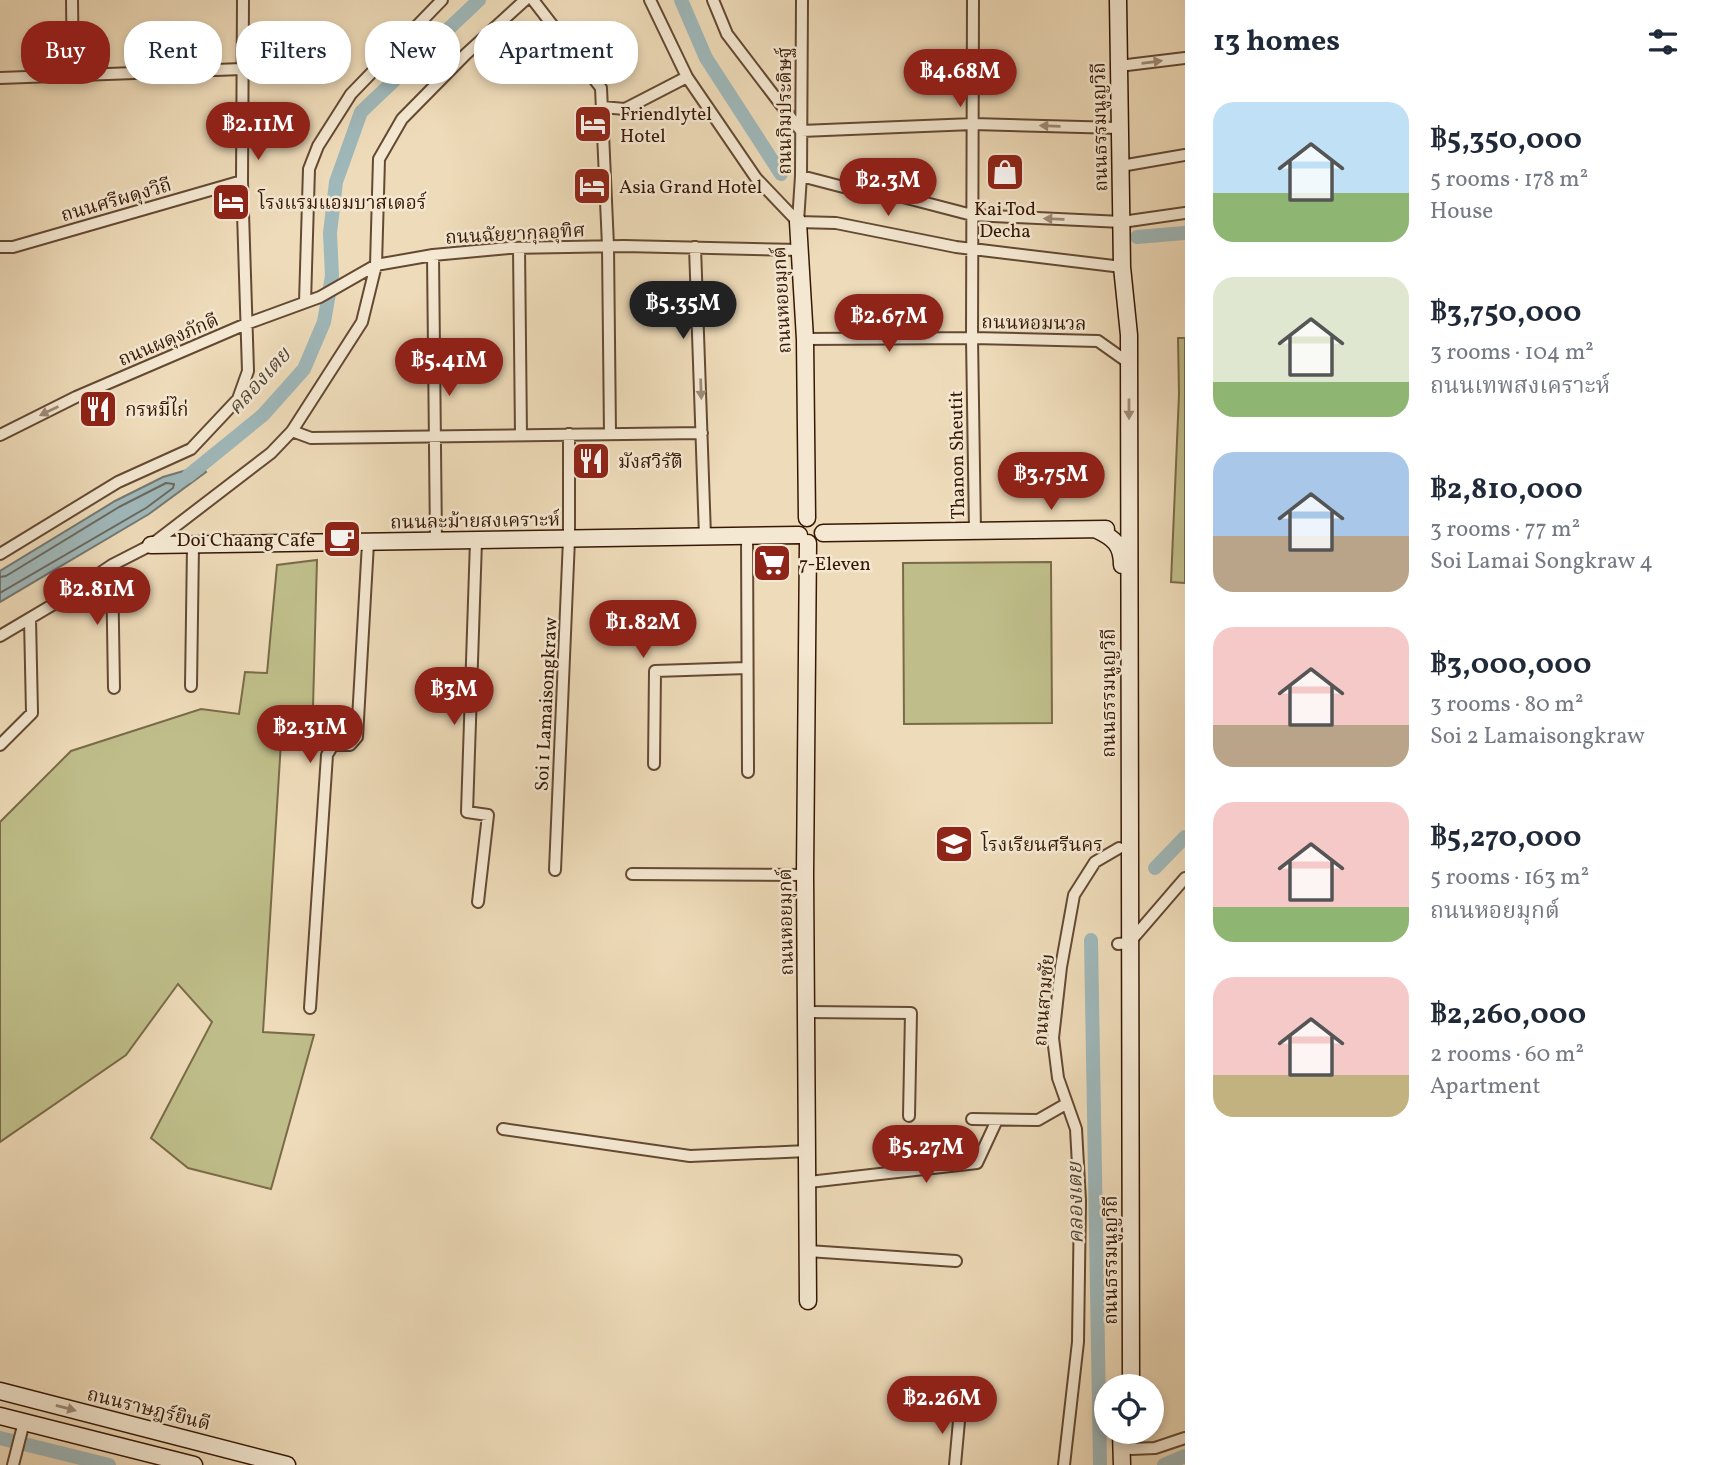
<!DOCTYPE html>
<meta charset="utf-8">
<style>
:root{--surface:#fff;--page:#f6f6f7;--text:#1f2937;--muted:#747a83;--accent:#8f2418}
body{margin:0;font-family:Vollkorn,"Noto Serif Thai",serif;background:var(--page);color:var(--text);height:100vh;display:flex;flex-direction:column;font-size:26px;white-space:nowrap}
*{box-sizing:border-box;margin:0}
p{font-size:23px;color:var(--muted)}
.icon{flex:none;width:38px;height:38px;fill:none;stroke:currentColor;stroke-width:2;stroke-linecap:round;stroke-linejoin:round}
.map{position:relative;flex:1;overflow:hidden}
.details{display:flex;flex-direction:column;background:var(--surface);width:525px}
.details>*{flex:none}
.hud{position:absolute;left:21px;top:21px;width:665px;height:63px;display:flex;gap:14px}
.tools{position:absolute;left:1094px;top:1374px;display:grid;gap:14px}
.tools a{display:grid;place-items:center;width:70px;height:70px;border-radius:50%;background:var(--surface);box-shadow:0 4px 10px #0003;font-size:35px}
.price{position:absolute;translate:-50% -60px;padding:0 16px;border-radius:24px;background:var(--accent);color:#fff;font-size:23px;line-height:46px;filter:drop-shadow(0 2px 4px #0008)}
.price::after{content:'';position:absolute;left:50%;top:42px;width:21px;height:16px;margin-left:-10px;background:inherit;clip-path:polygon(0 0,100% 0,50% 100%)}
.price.active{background:#222;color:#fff}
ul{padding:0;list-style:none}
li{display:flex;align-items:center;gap:21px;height:175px;padding:0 28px}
li span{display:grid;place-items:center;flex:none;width:196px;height:140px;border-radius:21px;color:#555}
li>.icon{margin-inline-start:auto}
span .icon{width:84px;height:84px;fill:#fffc;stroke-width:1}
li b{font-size:30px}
h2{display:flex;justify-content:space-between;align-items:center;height:84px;padding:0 28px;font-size:30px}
.pill{padding:0 24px;border-radius:28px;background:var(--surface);box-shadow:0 4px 10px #0003;font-size:24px;line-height:63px}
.pill.active{background:var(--accent);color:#fff}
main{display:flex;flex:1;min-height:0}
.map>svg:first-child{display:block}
</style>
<main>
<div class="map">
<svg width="1185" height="1465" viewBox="0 0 1185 1465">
<rect width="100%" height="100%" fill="#eedbb9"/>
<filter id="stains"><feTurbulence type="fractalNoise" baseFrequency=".00286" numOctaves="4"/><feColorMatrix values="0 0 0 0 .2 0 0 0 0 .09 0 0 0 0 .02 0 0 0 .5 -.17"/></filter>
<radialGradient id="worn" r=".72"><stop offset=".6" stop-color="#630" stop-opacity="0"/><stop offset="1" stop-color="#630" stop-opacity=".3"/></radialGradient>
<path fill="#bfbe8a" stroke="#7a6b48" stroke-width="2" d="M1178,338H1185V583L1171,582L1179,394Z
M317,560L312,744L281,742L263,1032L314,1035L271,1189L188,1168L151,1138L212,1022L178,984L126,1055L0,1142V822L71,751L201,709L239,714L245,672L267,673L277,565Z
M1051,562L1052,723L904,724L903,563Z"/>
<path fill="#9fb8ba" stroke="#757872" stroke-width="2" d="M199,462L206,472L149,514L0,602V571L115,501L163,477L187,470Z"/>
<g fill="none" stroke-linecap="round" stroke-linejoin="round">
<path stroke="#6a6860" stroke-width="2" d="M0,577L6,576L119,507L166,483L174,484L173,488L146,508L0,593"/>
<path stroke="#9fb8ba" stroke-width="14" d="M681,0L706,58L781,174
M1137,237L1185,233
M188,476L263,415L304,369L324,322L332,276L330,233L336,182L361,112L479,0
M1155,868L1185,837
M1091,940L1100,1465
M0,1438L109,1465
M1164,1465L1185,1456"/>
<defs>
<path id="street" d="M72,0L73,74
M533,0L601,88L608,246L610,434
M650,0L687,77L756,178L798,222
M713,0L727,34L801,131L973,124L1119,128
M973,0L972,338L975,532
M1119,66L1185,58
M0,78L242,69
M602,107L625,109L687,77
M1121,166L1185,155
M801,176L851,189L899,196L972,215L1122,222L1185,213
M798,222L836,223L956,247L1122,267
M798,222L801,176L802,0
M0,247H13L242,181
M695,247L705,536
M519,248L521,435
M433,255L436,542
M305,302L309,169L318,146L351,94L442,0
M805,339L972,338L1098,341L1129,363
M292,431L311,438L702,433
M0,435L76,397L246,324L320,297L376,265L433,255L509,248L624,246L800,250
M747,535L748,772
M476,541L467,812L488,815L478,902
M0,554L118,482L191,449L238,399L248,371L242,181L243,0
M112,565L114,688
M0,636L59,601L112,565L151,545L271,453L292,431L362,322L376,265L379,159L402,119L466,54L525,0
M191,686L193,546
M0,745L32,713L30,619
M654,764L655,671L747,668
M555,870L569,539V434
M632,874L805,875
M1118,944L1129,943L1185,878
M310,1008L327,755L333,745H350L357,737L368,543
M807,1012L911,1013L909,1116
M972,1119L1038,1120L1066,1104
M503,1129L690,1156L808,1151
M809,1182L977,1163L997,1120
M808,1251L956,1261
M1131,1449L1155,1448L1185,1438
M13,1465L24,1422
M955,1465L960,1410
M1064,1465L1078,1342L1080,1201L1076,1129L1058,1078L1053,1038L1061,967L1074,895L1095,862L1119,848"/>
<path id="secondary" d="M1118,0L1122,267L1129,335L1131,1386
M798,222L805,339L807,518
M1097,530C1114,538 1122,545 1122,565
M823,533L1106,529
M151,545L799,535
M808,1301L805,875L808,543
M0,1391L287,1465
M0,1416L194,1465
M1121,1432L1122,1465"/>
</defs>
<use href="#street" stroke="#644932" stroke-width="14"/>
<use href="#secondary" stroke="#361805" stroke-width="19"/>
<use href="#street" stroke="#f4e8d2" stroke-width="10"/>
<use href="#secondary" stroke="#f4e8d2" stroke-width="16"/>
</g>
<defs><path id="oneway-solid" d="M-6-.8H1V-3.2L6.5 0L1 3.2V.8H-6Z" transform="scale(1.75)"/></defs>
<g fill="#9e8a76">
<use href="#oneway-solid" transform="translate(1152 62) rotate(-7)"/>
<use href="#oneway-solid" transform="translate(1050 126) rotate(-178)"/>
<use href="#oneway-solid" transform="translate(1054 219) rotate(-178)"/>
<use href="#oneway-solid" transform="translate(701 389) rotate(88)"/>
<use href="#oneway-solid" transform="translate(1129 409) rotate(90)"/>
<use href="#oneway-solid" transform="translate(49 411) rotate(154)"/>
<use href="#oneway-solid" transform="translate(66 1408) rotate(15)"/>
</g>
<defs>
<symbol id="hotel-square" viewBox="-11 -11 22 22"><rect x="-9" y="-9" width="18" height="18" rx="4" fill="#8f2418" stroke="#f4e8d2"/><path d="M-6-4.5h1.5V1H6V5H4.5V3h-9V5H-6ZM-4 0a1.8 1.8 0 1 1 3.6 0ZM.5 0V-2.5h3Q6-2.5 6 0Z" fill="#fff"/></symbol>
<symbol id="shop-square" viewBox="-11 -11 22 22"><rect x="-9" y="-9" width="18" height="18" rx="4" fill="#8f2418" stroke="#f4e8d2"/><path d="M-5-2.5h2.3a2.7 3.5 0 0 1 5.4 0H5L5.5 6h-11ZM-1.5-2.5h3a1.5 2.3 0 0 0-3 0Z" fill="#fff"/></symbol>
<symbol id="restaurant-square" viewBox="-11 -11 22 22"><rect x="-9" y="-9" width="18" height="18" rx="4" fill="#8f2418" stroke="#f4e8d2"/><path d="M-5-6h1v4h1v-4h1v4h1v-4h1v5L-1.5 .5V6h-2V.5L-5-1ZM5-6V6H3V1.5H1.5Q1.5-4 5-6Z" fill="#fff"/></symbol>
<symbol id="cafe-square" viewBox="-11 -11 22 22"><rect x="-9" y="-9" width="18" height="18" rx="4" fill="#8f2418" stroke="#f4e8d2"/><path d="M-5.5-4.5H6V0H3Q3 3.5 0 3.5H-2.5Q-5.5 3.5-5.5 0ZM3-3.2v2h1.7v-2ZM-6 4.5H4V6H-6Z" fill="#fff"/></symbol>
<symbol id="supermarket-square" viewBox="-11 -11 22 22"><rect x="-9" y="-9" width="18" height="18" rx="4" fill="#8f2418" stroke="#f4e8d2"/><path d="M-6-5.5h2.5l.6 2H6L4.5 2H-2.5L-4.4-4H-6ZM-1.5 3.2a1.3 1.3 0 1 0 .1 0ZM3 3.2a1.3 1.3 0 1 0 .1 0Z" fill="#fff"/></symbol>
<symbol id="school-square" viewBox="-11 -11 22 22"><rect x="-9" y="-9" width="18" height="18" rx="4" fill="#8f2418" stroke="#f4e8d2"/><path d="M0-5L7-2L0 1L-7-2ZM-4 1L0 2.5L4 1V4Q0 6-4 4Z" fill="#fff"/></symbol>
</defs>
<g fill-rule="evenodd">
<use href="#hotel-square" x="571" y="102" width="44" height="44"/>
<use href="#shop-square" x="983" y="150" width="44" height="44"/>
<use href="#hotel-square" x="570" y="164" width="44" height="44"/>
<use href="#hotel-square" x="209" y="180" width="44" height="44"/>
<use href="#restaurant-square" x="76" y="387" width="44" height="44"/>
<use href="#restaurant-square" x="569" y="439" width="44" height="44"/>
<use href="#cafe-square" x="320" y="517" width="44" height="44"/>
<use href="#supermarket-square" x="750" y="541" width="44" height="44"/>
<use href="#school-square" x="932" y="822" width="44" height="44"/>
</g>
<g text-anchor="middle" stroke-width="5" stroke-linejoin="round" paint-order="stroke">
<g font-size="19" fill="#361805" stroke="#f4e8d2">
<text transform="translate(784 111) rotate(-90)" y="7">ถนนกิมประดิษฐ์</text>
<text transform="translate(1099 127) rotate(-91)" y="7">ถนนธรรมนูญวิถี</text>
<text transform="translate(116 199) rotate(-16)" y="7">ถนนศรีผดุงวิถี</text>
<text transform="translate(515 233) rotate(-3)" y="7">ถนนฉัยยากุลอุทิศ</text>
<text transform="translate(781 300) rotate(-93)" y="7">ถนนหอยมุกต์</text>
<text transform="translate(1034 322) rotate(1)" y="7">ถนนหอมนวล</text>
<text transform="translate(168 339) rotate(-23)" y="7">ถนนผดุงภักดี</text>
<text transform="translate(956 455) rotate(-91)" y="7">Thanon Sheutit</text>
<text transform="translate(475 520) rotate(-1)" y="7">ถนนละม้ายสงเคราะห์</text>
<text transform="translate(1108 693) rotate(-90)" y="7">ถนนธรรมนูญวิถี</text>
<text transform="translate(545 704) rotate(-87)" y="7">Soi 1 Lamaisongkraw</text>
<text transform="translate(785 922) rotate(-91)" y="7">ถนนหอยมุกต์</text>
<text transform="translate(1043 1000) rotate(-85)" y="7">ถนนสามชัย</text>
<text transform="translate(1110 1260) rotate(-90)" y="7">ถนนธรรมนูญวิถี</text>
<text transform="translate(149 1408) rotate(14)" y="7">ถนนราษฎร์ยินดี</text>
</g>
<g font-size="19" fill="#361805" stroke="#f4e8d2" text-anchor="start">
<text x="620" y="120">Friendlytel<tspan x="620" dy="22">Hotel</tspan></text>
<text x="619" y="193">Asia Grand Hotel</text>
<text x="258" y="209">โรงแรมแอมบาสเดอร์</text>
<text x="1005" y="215" text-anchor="middle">Kai Tod<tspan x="1005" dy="22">Decha</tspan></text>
<text x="125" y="416">กรหมี่ไก่</text>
<text x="618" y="468">มังสวิรัติ</text>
<text x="315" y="546" text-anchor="end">Doi Chaang Cafe</text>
<text x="799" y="570">7-Eleven</text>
<text x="981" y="851">โรงเรียนศรีนคร</text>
</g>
<g font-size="21" font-style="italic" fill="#56483b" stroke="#f4e8d2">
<text transform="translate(259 381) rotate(-48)" y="7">คลองเตย</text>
<text transform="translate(1075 1203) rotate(-91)" y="7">คลองเตย</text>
</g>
</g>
<rect width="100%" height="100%" filter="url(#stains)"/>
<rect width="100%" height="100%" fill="url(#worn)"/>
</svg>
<div class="tools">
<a><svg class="icon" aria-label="locate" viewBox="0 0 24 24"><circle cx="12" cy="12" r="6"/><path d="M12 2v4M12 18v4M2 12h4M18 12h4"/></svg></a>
</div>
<b class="price" style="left:960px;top:109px">฿4.68M</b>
<b class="price" style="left:258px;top:162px">฿2.11M</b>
<b class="price" style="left:888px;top:218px">฿2.3M</b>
<b class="price active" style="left:683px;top:341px">฿5.35M</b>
<b class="price" style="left:889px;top:354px">฿2.67M</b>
<b class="price" style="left:449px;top:398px">฿5.41M</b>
<b class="price" style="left:1051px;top:512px">฿3.75M</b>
<b class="price" style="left:97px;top:627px">฿2.81M</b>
<b class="price" style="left:643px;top:660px">฿1.82M</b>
<b class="price" style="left:454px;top:727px">฿3M</b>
<b class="price" style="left:310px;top:765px">฿2.31M</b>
<b class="price" style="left:926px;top:1185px">฿5.27M</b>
<b class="price" style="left:942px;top:1436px">฿2.26M</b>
<div class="hud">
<a class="pill active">Buy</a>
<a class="pill">Rent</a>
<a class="pill">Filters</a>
<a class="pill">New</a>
<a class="pill">Apartment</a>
</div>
</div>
<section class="details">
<h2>13 homes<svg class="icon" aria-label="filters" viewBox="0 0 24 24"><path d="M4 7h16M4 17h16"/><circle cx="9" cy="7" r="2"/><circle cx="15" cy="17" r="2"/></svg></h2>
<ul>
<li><span style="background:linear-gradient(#bfe0f5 65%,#8fb573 0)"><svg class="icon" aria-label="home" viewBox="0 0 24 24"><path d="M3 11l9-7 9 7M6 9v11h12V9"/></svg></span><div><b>฿5,350,000</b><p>5 rooms · 178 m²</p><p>House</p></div></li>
<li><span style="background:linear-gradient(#dfe7d0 75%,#8fb573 0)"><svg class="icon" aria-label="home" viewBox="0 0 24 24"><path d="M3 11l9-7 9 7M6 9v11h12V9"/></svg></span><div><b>฿3,750,000</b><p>3 rooms · 104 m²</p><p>ถนนเทพสงเคราะห์</p></div></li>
<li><span style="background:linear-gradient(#a9c7e8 60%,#b9a48a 0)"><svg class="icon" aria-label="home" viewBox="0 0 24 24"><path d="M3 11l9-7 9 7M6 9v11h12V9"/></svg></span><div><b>฿2,810,000</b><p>3 rooms · 77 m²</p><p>Soi Lamai Songkraw 4</p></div></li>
<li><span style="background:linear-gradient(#f6c9c9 70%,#b9a48a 0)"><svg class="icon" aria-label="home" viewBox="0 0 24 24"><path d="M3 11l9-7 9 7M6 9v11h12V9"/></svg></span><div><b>฿3,000,000</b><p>3 rooms · 80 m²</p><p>Soi 2 Lamaisongkraw</p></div></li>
<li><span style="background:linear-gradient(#f6c9c9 75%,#8fb573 0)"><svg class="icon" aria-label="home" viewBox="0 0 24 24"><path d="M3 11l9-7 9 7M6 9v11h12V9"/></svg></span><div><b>฿5,270,000</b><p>5 rooms · 163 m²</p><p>ถนนหอยมุกต์</p></div></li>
<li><span style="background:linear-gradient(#f6c9c9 70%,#c2b280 0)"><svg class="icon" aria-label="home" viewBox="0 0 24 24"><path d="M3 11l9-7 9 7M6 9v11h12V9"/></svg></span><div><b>฿2,260,000</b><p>2 rooms · 60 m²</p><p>Apartment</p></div></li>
</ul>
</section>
</main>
